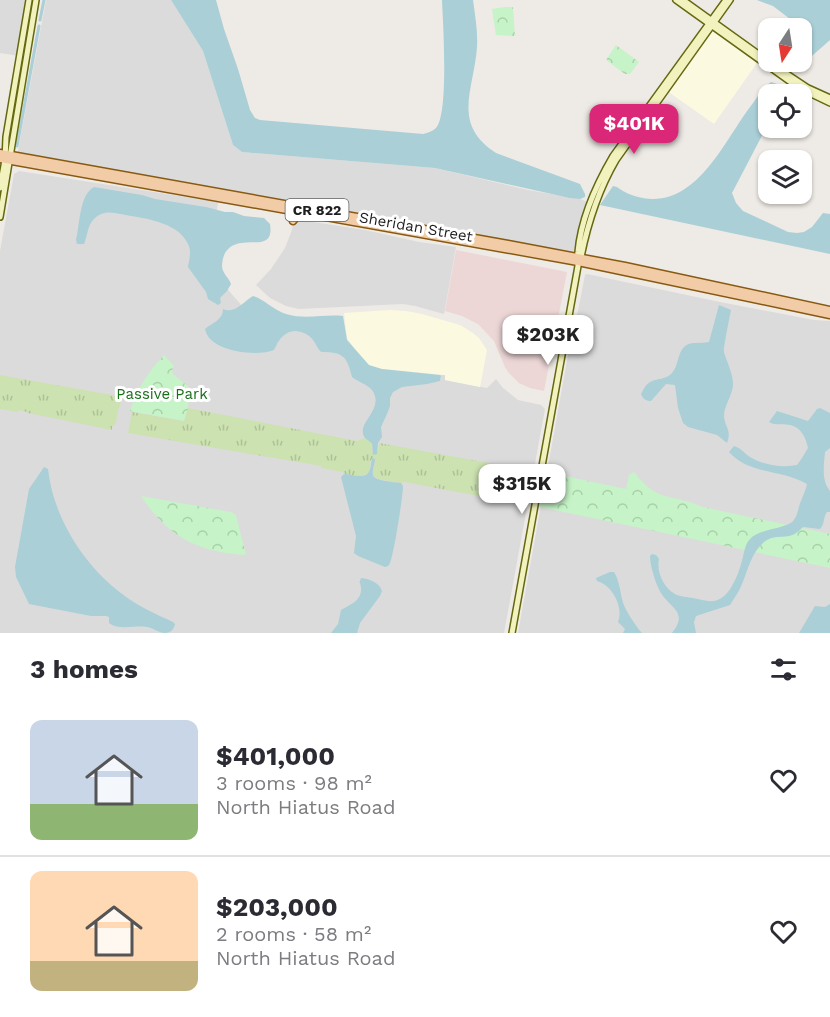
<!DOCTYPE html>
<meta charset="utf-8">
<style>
:root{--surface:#fff;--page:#f2f2f3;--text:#2b2b33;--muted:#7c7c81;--line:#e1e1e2;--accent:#db2777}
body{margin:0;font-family:"Work Sans",sans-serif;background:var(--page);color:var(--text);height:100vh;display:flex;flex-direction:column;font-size:22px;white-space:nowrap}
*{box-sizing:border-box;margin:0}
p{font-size:20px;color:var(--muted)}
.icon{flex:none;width:33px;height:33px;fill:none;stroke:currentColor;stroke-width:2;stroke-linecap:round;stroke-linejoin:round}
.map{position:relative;height:633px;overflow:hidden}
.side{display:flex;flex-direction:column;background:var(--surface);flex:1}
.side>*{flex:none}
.needle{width:39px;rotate:192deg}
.tools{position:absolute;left:758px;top:18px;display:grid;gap:12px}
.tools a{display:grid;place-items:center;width:54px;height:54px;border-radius:12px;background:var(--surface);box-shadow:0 2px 4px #0004;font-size:30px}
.price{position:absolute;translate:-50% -51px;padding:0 14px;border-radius:12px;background:#fff;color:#222;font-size:20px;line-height:39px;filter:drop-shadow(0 2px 3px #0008)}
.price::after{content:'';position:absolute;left:50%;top:36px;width:18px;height:14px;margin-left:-9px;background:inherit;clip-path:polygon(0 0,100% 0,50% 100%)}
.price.current{background:var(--accent);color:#fff}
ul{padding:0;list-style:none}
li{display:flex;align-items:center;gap:18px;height:150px;padding:0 30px}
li+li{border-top:2px solid var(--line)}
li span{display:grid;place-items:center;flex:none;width:168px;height:120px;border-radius:12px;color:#555}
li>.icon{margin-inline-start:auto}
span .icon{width:72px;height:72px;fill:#fffc;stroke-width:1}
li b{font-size:26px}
h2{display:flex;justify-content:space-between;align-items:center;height:72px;padding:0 30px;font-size:26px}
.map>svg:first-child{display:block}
</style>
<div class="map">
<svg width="830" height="633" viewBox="0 0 830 633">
<defs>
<pattern id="grass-tufts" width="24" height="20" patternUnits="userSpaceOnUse" patternTransform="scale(1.5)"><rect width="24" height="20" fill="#cce2b0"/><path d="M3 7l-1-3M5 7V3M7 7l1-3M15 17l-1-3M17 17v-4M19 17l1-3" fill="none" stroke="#afc197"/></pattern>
<pattern id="park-crowns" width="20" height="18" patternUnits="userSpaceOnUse" patternTransform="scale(1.5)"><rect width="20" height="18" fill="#c6f3c7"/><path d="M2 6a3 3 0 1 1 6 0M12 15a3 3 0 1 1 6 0" fill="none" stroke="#aad0aa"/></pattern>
</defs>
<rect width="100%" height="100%" fill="#eeeae5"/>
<path fill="#dcdbdb" d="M0,0H30L20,56L0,53Z
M46,0H171L203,51L233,145L242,152L435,168L528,190L580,199L590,203L578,257L17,156Z
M19,171L218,202L211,256L215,275L258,324L324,332L384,382L440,381L441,376L440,375H446L445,380L487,388L496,379L503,388L518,400L541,405L545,409L504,633H0V251L14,174Z
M294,219L365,230L419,242L456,247L444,314L415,306L403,304L299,309L286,306L270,298L256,285L271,269L285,248L292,230Z
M587,274L720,302L814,320L830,321V633H518L572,333L578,311L585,275Z"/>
<path fill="#edd6d6" d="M456,250L567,272L544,391L530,388L519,383L509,373L505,367L494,341L478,324L462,316L445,311Z"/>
<path fill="#fbfae0" d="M713,31L757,63L714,124L670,93V91Z
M390,310L406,311L422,314L460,325L473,333L479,338L487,350L480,387L445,380V375L383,369L369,367L363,361L347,338L344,313Z"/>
<path fill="url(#grass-tufts)" d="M0,375L123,397L118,410L116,423L112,427V430L28,413L27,412L19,410L18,412L0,409Z
M188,408L357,441L365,438L371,442L373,455L378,451L379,443L534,471L528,505L404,482L401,483L378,479L373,475L375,461L371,459L369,473L361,476L344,474L343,472L321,468V466L128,433L132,412L184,421Z"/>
<path fill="url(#park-crowns)" d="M505,7H513L515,36L496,35L492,9Z
M616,45L639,62L630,74H625L606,60Z
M164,355L174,366L172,370L173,374L190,388L188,408L184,421L130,411C137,389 148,372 164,355Z
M546,472L626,489L629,475L634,472C658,504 672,493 703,507L830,534V568L540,507Z
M141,496L231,512L236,515L246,555C198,552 169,538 141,496Z"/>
<path fill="#aacfd6" d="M171,0H216L224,29L238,69L250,110L255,118L260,120L423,134C428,133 433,131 436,128C449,114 443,22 442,0H473C475,15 478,32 477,47C474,90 451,124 496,153L580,184L585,194V197L580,199L570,198L435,168L242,152L233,145L203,51Z
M757,0H830V40L796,70H790L786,64L787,62H801V41L807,32L773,6Z
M771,82L777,84L781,87L782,94H768V124L732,193L736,203L743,211L788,232L797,233L804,232L812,227L823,213L830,214V254L600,205L613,186C619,187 620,190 625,192C632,196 644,199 652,199C701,200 727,136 753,103C758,96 763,88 771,82Z
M94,187L142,195L155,199L206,207L225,212H233L244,216L264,218L270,224C275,257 239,230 225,253C223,257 222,262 222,267C223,274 229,278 231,284L227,291L220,298L221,303L218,305L208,299L206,292L188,267C189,259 192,252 188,244C179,224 150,219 131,216C119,214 105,208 95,218C87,225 88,235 84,244H77L76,240C80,225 79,195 94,187Z
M253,296C264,299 273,310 286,314C305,320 324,314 343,316L347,340L369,365L382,369L440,375L441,376L440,381L427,384L402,387L393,392L390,398V406L387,414L381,427L382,437L378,443L377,454L373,455L372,444C370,441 367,440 365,438C354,423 386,410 372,390C367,384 358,382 352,377C347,356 343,352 321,352C317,348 316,344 313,340C307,332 294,328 286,334C280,337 277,344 274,350C257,357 209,352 205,329C212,323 223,320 223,309C235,314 243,302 253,296Z
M719,305L731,310C730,316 723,348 724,352C727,363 733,373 733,384C733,395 724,405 724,416C725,428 732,430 727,443L717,435L688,427L683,423L678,408L675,385L666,384L651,401C646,401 643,399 641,394C643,390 646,384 650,382C657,378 666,380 672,373C679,365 677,353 685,346C692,341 700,344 709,342Z
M820,408L830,413V448L825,452C824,465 821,480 830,491V512H827C823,517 825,524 820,529L803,527C788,544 778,531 764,542C751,553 748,570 742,584C739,592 734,598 730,605L696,616L694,622L696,633H672C689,612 670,608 661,593C656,585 650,566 650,556L652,554L656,555L659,559C656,572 664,588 675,594C680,597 688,597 693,598C704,600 714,605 724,596C731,591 739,573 741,564C744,556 744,545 750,539C759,529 783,529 792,522C798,517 798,507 801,501C803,495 806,490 807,484C782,469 749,475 729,452L734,446C741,448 744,453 750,457C763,465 782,468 797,465L802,458L808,448C806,438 801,427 790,425C782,423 776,426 769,422L777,411L808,421L817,409Z
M372,458L375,459C375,463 372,471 373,475C374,481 395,482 401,483L403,486C403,496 393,561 389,565C388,566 386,567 385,567L358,556L354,553L356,536L341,477L344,474C350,474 364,479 368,473C371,470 371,462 372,458Z
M44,467L48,469C53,515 81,561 117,590C134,604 153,613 173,622L175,624C174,629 171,633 165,633C159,633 153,628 147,627C134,625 120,631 109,623V617L106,616H91L29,604L16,577L15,567L29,489Z
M610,572H614C619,580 620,590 622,599C624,609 635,625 642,633H623L625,629L618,622C624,607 612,585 597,581L596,578Z
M361,578C370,579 380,583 382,591L380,596L360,623L357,633H331L338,624L341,610C349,605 362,601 361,588C360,578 358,587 361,578Z
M830,604V633H799L815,606L825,607Z"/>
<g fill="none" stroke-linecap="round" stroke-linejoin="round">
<path stroke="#aacfd6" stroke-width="3" d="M40,20L44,0
M17,146L39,26"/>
<defs>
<path id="secondary" d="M676,0L792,83L805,91L830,103
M683,0L768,61
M769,62L808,88L830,98
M0,188L5,160L6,137L29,0
M0,217L36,0
M579,261L581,257C588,222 598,191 616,160L730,0
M512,633L578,266C578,261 577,256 578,252C581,218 596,185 613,156L726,0"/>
<path id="primary" d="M0,153L508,244L625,266L830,310
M0,159L578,262L830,315
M293,221L297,216L304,213"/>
</defs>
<use href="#secondary" stroke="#646811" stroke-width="8"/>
<use href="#primary" stroke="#875911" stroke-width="9"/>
<use href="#secondary" stroke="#f2f2be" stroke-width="5"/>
<use href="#primary" stroke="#f1cca6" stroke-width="6"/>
</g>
<g text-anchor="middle" stroke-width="6" stroke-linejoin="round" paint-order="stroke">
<rect fill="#fff" stroke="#626262" stroke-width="1.5" x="285.5" y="199" width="63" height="22" rx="4.5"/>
<g font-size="14" font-weight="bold" fill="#1e1e1e">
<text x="317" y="215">CR 822</text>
</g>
<g font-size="15" fill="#1e1e1e" stroke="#fff">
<text transform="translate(416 227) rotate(10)" y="5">Sheridan Street</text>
</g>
<g font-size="15" fill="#186f1a" stroke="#fff">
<text x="162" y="399">Passive Park</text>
</g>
</g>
</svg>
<div class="tools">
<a><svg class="needle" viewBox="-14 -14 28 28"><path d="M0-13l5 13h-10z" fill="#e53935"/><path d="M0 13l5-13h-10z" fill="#7c7c81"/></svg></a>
<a><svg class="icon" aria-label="locate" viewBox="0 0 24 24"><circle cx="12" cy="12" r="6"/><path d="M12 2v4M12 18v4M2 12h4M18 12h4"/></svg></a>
<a><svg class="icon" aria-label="layers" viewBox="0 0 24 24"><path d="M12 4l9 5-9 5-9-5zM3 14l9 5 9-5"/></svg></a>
</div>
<b class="price current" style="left:634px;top:155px">$401K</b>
<b class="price" style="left:548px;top:366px">$203K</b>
<b class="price" style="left:522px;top:515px">$315K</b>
</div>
<section class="side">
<h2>3 homes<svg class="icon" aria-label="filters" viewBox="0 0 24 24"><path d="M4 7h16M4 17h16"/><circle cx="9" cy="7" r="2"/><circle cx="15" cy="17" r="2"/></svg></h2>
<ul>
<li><span style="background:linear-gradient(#c9d6e8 70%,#8fb573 0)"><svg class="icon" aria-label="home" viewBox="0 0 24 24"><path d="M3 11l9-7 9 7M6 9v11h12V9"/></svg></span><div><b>$401,000</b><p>3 rooms · 98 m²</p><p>North Hiatus Road</p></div><svg class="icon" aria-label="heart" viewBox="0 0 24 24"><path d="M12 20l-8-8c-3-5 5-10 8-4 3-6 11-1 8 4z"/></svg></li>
<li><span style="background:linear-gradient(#ffd9b3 75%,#c2b280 0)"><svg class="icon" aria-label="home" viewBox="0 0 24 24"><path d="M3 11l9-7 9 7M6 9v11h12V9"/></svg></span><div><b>$203,000</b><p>2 rooms · 58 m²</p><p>North Hiatus Road</p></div><svg class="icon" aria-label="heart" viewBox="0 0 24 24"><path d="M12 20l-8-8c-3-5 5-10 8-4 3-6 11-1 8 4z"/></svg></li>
</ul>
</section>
